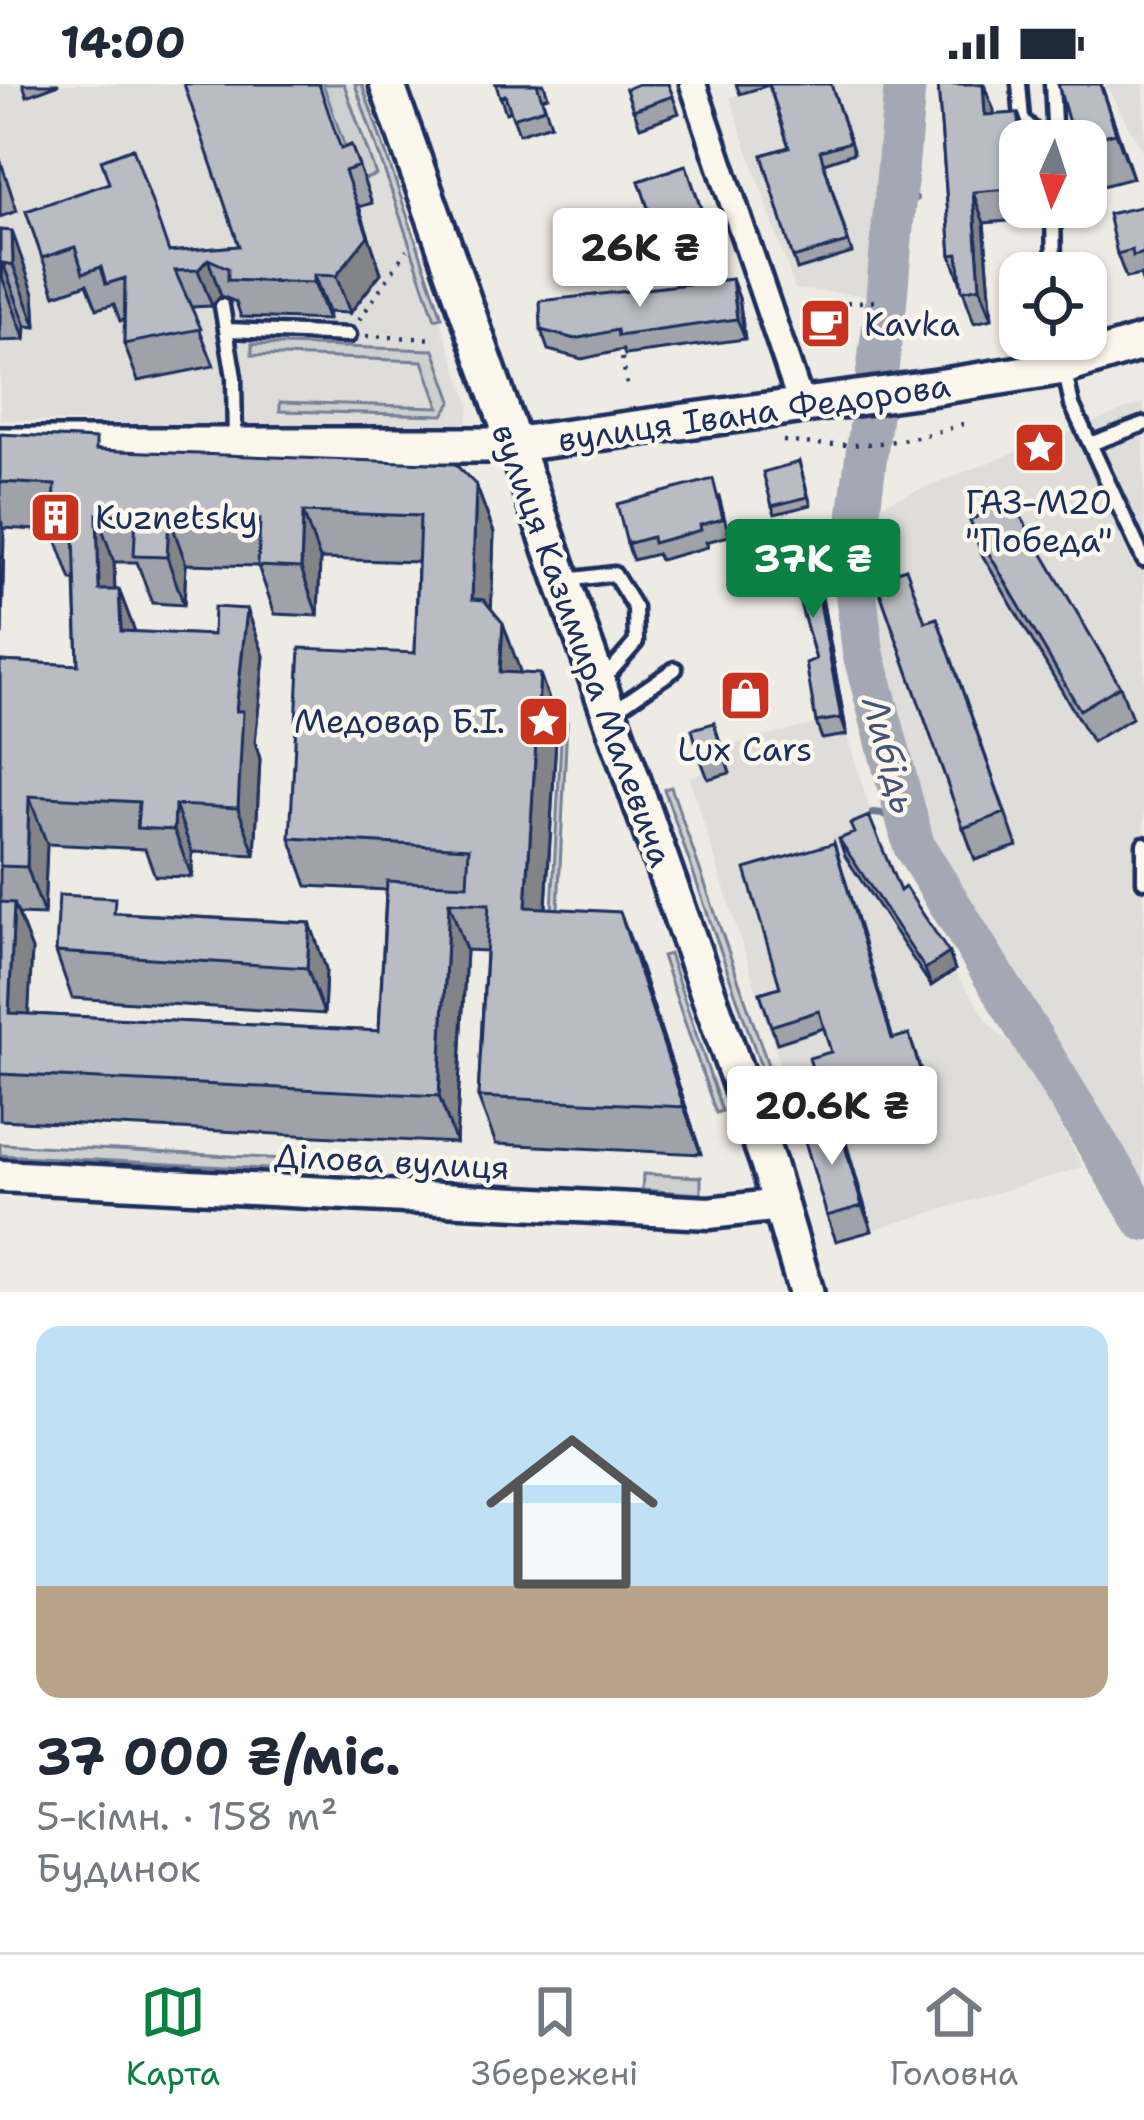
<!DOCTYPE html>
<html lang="uk">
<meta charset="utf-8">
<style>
:root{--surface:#fff;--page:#f2f2f3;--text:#1f2937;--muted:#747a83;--line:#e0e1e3;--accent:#0b8043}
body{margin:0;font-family:"Shantell Sans",sans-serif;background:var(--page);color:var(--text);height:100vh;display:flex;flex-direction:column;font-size:45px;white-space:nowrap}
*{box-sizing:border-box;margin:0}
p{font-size:39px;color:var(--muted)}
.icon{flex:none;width:66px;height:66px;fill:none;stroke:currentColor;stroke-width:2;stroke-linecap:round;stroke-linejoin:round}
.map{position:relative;height:1208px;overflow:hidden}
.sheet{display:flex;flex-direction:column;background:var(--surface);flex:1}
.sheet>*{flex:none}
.needle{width:78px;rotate:183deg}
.tools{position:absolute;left:999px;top:36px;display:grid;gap:24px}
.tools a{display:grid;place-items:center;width:108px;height:108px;border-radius:24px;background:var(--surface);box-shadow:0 3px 9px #0004;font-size:60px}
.price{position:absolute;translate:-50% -102px;padding:0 27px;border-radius:12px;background:#fff;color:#222;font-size:39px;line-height:78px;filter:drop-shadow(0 3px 6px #0008)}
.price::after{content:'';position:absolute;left:50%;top:72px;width:36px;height:27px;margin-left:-18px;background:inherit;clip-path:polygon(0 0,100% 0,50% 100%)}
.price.current{background:var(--accent);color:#fff}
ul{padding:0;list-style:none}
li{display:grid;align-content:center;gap:24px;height:636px;padding:0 36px}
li+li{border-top:3px solid var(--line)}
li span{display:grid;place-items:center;height:372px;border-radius:24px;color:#555}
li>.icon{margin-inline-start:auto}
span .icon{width:216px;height:216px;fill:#fffc;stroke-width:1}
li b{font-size:51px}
.status{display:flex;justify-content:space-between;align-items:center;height:84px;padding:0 60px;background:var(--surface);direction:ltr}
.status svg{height:33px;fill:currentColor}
.menu{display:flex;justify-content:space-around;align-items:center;height:168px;border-top:3px solid var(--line);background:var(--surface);font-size:33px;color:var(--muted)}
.menu a{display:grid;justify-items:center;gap:6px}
.menu .current{color:var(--accent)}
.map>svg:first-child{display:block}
</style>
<div class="status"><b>14:00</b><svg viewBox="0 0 49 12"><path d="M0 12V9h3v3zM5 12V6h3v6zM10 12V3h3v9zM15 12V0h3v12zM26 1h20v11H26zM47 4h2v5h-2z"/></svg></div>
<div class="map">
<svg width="1144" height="1208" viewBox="0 0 1144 1208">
<rect width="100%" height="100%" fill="#eeebe4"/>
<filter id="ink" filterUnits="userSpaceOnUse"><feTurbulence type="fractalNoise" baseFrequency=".00833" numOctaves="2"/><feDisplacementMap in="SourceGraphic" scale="24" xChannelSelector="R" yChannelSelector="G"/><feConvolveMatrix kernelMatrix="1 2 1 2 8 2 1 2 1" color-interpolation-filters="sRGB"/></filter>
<g filter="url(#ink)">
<path fill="#deddda" d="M0,0H358L470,322L466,343L447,348L0,336Z
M736,0H890L869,212L795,205L730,14L739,10Z
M1105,0H1144V70Z
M1144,318V1159L1073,1044L894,701L863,568L859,429Z
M819,639L847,651L876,746L907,816L992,943L1018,966L1083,1083L836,1157L689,693L706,688L701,669Z"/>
<path fill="#cecfcf" stroke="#747f96" stroke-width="3" d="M323,0H344L376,91L357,98Z
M355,0H362L442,233L435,235Z
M252,260L434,266L452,317L443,331L280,327V318L439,323L423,277L252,271Z
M562,637L567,638L557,846L551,845Z
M671,703L781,1018L774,1020L664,705Z
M669,870L722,1027L716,1029L662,872Z
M0,1060L286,1075L285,1086L0,1071Z
M643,1090L701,1093V1110L642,1106Z"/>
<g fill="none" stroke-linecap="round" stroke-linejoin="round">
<path stroke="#6d7892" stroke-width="8" d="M894,121L915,114
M873,729L903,732"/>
<path stroke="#a3a8b4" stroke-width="42" d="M905,0L886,219L859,429L855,501L863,568L914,762L1144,1136"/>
<defs>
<path id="service" d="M1019,0L1022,35L1044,57
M1052,0L1055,57
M1053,123L1054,189
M222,222L234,293L235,360
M229,246L349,251
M1058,255L1072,321L1144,476
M1090,360L1144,340
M567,496L614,490L635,524L636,558L603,596
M612,628L675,585
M1144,760V797"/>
<path id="minor" d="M693,0L801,320"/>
<path id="tertiary" d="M0,1092L709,1129L781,1121"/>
<path id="secondary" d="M387,0L768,1079L806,1208
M0,361H510L937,303L1064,283L1144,258"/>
</defs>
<use href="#service" stroke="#1b2f5e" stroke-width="21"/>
<use href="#minor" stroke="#1b2f5e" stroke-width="33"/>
<use href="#tertiary" stroke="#1b2f5e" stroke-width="39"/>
<use href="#secondary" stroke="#1b2f5e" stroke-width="42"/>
<path stroke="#1b2f5e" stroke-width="4.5" stroke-dasharray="3 9" stroke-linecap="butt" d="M835,219L882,217
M359,236L407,166
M366,252L438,255
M620,262L628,306
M783,357C850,365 903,361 966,339"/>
<use href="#service" stroke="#fbf7ec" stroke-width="12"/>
<use href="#minor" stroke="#fbf7ec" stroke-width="24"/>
<use href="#tertiary" stroke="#fbf7ec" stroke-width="30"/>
<use href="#secondary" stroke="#fbf7ec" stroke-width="33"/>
</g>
<path fill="#9fa2a8" stroke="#1b2f5e" stroke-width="3" fill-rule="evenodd" d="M23,0H59L27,12Z
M496,0H544L548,12L542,14L551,40L519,50L511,27L506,29Z
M668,0L679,29L640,43L626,5Z
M736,0H831L854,69L824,79L852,169L797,186L762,71L789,63L769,1L740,10Z
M938,0H984L994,31L1018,29L1028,57H1020V123H1034L1035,135L984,139L992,235L974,239L951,171Z
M1058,0H1101L1133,94L1091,105L1086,92V57Z
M351,61L372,119L359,123L381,189L350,229L328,228V236L241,233L236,218L221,212L212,222L191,223L214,282L138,297L124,260L125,235L120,237L114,220L97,225L87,200L55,211L26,127L169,168L239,162L342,65Z
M0,75L17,127L0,133Z
M686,81L707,142L660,158L639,97Z
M1144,122V196L1142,197L1140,191L1126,194L1117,170Z
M0,146L34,210L36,243L26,242L25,256L0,257Z
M732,195L739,214L745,255L625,271L623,266L582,275L548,266L541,246Z
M0,350L100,366L476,401L494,449L491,525L520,589L557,638L546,824L638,875L701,1070L496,1060L478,1013L486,867L466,866L456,1059L0,1036V577L78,581L75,496H71L53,447L4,444L2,550H0ZM320,475L418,478L415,569L290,754L307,802L386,806L379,947L28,930L32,866L18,830L44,831L47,760L145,765L155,792L192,793V768L255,771L260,675L255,658L264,572L247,525L213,551L135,548L119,506H115L114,478H137L152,519L184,521L186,480L258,482L275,530L318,532Z
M799,378L811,421L775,430L772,422Z
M719,412L729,452L706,458L708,463L660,476L657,470L633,476L627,460Z
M970,437L1120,602L1132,634L1092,658L981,469Z
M813,440L825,479L816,481L847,651L822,655L816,638V575L780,449Z
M875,494L926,538L937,534L1017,762L975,776Z
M714,639L730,689L708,695L699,671Z
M839,755L949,869L955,886L931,902L845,772Z
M834,759L893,955L909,950L928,1008L900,1016L897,1008L848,1023L852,1038L839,1041L872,1147L836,1157L827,1132L830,1039L825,1027L831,968L824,944L777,959L760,909L780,903Z
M121,829L310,839L326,885L324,930L72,914L56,868Z"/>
<path fill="#828488" stroke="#1b2f5e" stroke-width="3" d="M983,0L994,26L996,63L985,31Z
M1100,0H1101L1133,94L1116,49Z
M1018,29L1028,57H1020Z
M973,108L984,139L992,235L980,203Z
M359,123L381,189L350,229L336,192Z
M12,147L34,210L36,243L13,181Z
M208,175L221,212L212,222L198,186Z
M3,179L26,242L25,256L2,193Z
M314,191L328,228V236L314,199Z
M732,195L739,214L745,255L737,235Z
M476,401L494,449L490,563L472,515Z
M303,428L320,475L318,532L301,484Z
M97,430L114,478L116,553L99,506Z
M169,432L186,480L184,521L167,473Z
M0,434L4,444L2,550L0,546Z
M810,464L816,481L847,651L841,634Z
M119,506L137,553L121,547Z
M247,525L264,572L255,658L260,675L255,771L238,724L236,627Z
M503,539L520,587L517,635L500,588Z
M540,590L557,638L543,870L526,823Z
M29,712L47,760L44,831L27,783Z
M175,721L192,768V793L174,746Z
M449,818L466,866L456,1059L439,1012Z
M14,819L32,866L26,976L9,929Z
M620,828L638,875L701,1070L684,1023Z
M310,839L326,885L324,930L307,884Z
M949,869L955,886L931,902L925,885Z
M838,1037L847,1062L872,1147L862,1122Z"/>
<path fill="#b9bcc3" stroke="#1b2f5e" stroke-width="3" d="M184,0H319L341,65L351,61L359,82L345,87L368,152L336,192L314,191V199L228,196V184L208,175L198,186L175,187L201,245L124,260L125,194L106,200L101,183L83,189L75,163L42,174L26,127L109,99L101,76L133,64L169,168L239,162Z
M496,0H537L545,24L513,34L505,11L500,13Z
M638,0H668L673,12L633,26L626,5Z
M769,0H831L850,58L820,67L848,158L793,174L762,71L789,63Z
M938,0H983L985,31L1018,29L1020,104L973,108L980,203L962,207L958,170L951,171Z
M1058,0H1100L1116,49L1083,57H1074Z
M686,81L701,125L654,141L639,97Z
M1144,122V169L1133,172L1132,166L1117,170L1108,130Z
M0,146L12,147L13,181L3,179L2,193H0Z
M732,195L737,235L618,252L617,246L575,255L541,246L540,217Z
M0,350L96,355V366L455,380L476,401L472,515L484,516L503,539L500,588L540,590L526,823L620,828L684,1023L478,1013L489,820L449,818L439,1012L0,990V818L14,819L9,929L379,947L387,797L467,801L469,764L290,754L300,564L415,569L420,432L303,428L301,484L258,482L260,435L169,432L167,473L134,472L136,431L97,430L99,506H119L121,547L213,551L214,523L247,525L236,627H243L238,724L175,721L174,746L137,744L139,718L29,712L27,783L0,782V577L78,581L74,450L53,449L55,401L0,398Z
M799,378L808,413L772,422L763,388Z
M713,395L723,435L700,441L701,446L653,459L652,453L627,460L617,420Z
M1010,414L1120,602L1080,626L970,437Z
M813,440L819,462L810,464L841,634L816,638L806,579L816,575L780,449Z
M906,484L925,538L937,534L1005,729L963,744L875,494Z
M714,639L721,664L699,671L692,645Z
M869,732L900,807L905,803L949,869L925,885L839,755L854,749L850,740Z
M834,759L892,955L909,950L922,992L894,1000L892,992L842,1007L846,1021L825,1027L809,974L831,968L819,927L771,942L760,909L780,903L745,785Z
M59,811L115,814L114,829L310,839L307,884L56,868Z
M838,1037L862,1122L827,1132L802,1047Z"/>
</g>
<defs>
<symbol id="cafe-square" viewBox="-11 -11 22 22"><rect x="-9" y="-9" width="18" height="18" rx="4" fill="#c8321e" stroke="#fbf7ec"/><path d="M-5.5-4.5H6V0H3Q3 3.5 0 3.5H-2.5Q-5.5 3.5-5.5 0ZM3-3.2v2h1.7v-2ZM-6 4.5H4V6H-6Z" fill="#fff"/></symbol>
<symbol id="sight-square" viewBox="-11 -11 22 22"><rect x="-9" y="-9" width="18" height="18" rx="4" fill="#c8321e" stroke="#fbf7ec"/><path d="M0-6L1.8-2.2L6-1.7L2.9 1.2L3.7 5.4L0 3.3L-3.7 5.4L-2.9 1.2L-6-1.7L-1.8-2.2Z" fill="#fff"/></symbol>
<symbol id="building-square" viewBox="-11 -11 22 22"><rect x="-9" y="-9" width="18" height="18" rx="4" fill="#c8321e" stroke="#fbf7ec"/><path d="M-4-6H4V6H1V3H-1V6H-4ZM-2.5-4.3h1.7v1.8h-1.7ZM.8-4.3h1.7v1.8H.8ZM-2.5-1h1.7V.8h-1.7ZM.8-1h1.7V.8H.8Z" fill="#fff"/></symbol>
<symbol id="shop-square" viewBox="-11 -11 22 22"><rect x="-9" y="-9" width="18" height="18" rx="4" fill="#c8321e" stroke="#fbf7ec"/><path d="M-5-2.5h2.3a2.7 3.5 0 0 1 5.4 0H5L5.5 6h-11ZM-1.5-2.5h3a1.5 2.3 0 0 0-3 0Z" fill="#fff"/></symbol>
</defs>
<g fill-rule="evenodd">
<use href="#cafe-square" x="796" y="210" width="59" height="59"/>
<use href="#sight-square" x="1010" y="334" width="59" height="59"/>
<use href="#building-square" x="26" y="404" width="59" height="59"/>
<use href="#shop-square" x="716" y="582" width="59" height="59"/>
<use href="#sight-square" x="514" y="608" width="59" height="59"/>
</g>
<g text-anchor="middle" stroke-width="9" stroke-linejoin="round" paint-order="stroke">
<g font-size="33" fill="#1b2f5e" stroke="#fbf7ec" text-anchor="start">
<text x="864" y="252">Kavka</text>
<text x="1039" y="430" text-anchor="middle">ГАЗ-М20<tspan x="1039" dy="38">"Победа"</tspan></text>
<text x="95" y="445">Kuznetsky</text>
<text x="505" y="649" text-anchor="end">Медовар Б.І.</text>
<text x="745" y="677" text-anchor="middle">Lux Cars</text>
</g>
<g font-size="33" fill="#1b2f5e" stroke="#fbf7ec">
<text transform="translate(754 328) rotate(-8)" y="12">вулиця Івана Федорова</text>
<text transform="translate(583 561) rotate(70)" y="12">вулиця Казимира Малевича</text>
<text transform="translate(392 1077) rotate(3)" y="12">Ділова вулиця</text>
</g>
<g font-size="36" font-style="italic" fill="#445378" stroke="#fbf7ec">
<text transform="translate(890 671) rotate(75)" y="13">Либідь</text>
</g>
</g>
</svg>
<div class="tools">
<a><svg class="needle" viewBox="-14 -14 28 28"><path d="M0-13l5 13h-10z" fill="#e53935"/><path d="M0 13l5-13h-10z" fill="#747a83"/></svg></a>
<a><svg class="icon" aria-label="locate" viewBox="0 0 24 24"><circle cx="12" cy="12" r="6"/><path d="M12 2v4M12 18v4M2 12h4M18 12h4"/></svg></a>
</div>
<b class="price" style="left:640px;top:226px">26K ₴</b>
<b class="price current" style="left:813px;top:537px">37K ₴</b>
<b class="price" style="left:832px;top:1084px">20.6K ₴</b>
</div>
<section class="sheet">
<ul>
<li><span style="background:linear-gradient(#bfe0f5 70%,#b9a48a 0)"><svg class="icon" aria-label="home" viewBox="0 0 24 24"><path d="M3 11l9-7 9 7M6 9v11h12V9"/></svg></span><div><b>37 000 ₴/міс.</b><p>5-кімн. · 158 m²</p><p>Будинок</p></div></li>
</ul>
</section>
<nav class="menu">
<a class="current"><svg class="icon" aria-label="map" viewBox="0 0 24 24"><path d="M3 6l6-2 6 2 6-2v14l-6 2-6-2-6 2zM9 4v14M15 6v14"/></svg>Карта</a>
<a><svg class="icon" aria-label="saved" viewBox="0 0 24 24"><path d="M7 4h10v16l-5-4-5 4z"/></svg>Збережені</a>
<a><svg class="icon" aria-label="home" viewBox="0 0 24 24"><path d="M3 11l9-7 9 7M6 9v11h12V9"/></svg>Головна</a>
</nav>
